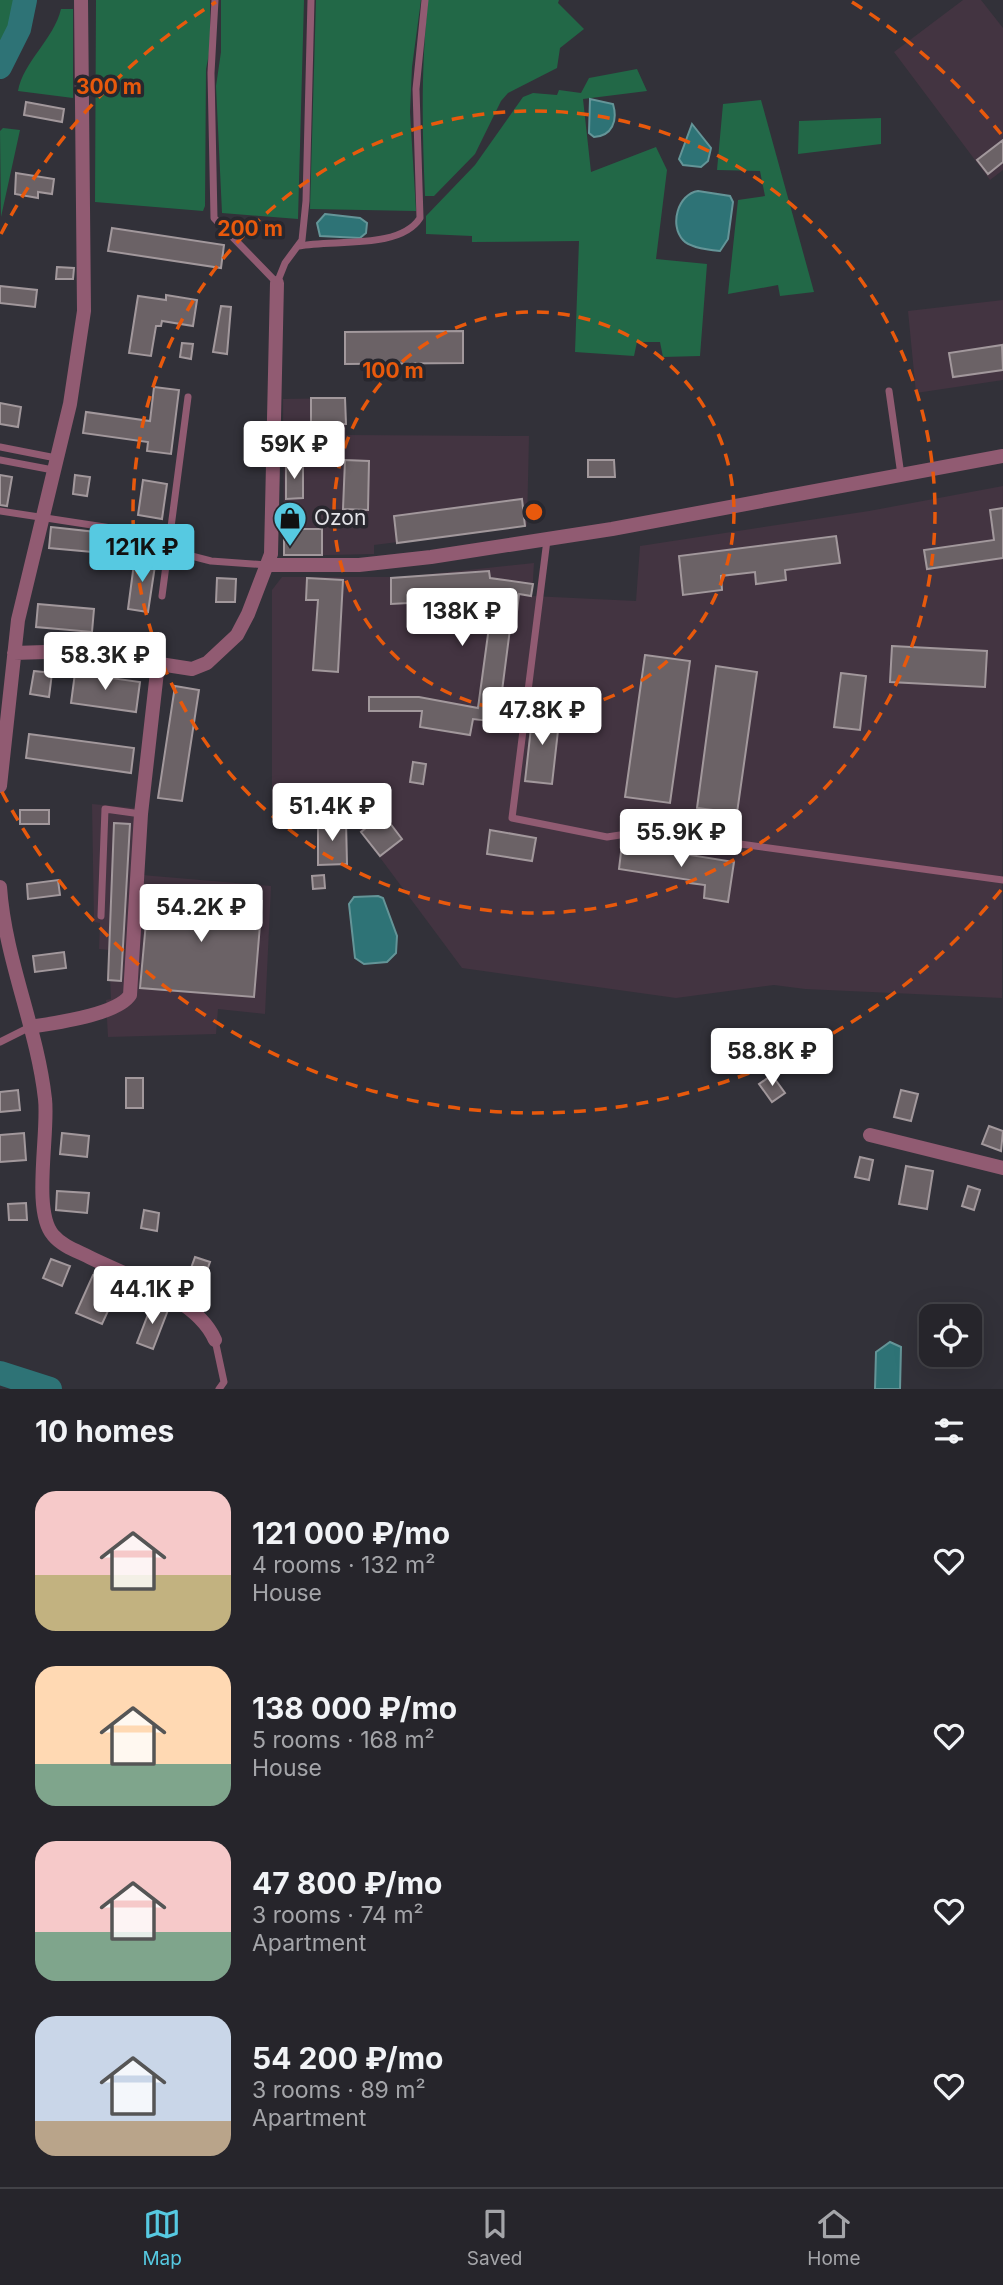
<!DOCTYPE html>
<meta charset="utf-8">
<style>
:root{--surface:#26252b;--page:#323137;--text:#f1f3f6;--muted:#a4a5a9;--line:#424247;--accent:#56c9e1}
body{margin:0;font-family:Inter,sans-serif;background:var(--page);color:var(--text);height:100vh;display:flex;flex-direction:column;font-size:26px;white-space:nowrap}
*{box-sizing:border-box;margin:0}
p{font-size:23px;color:var(--muted)}
.icon{flex:none;width:38px;height:38px;fill:none;stroke:currentColor;stroke-width:2;stroke-linecap:round;stroke-linejoin:round}
.map{position:relative;height:1389px;overflow:hidden}
.drawer{display:flex;flex-direction:column;background:var(--surface);flex:1}
.drawer>*{flex:none}
.fabs{position:absolute;left:919px;top:1304px;display:grid;gap:14px}
.fabs a{display:grid;place-items:center;width:63px;height:63px;border-radius:14px;background:var(--surface);box-shadow:0 7px 28px #0002,0 0 0 2px var(--line);font-size:35px}
.price{position:absolute;translate:-50% -60px;padding:0 16px;border-radius:7px;background:#fff;color:#222;font-size:23px;line-height:46px;filter:drop-shadow(0 2px 4px #0008)}
.price::after{content:'';position:absolute;left:50%;top:42px;width:21px;height:16px;margin-left:-10px;background:inherit;clip-path:polygon(0 0,100% 0,50% 100%)}
.price.current{background:var(--accent);color:#111}
ul{padding:0;list-style:none}
li{display:flex;align-items:center;gap:21px;height:175px;padding:0 35px}
li span{display:grid;place-items:center;flex:none;width:196px;height:140px;border-radius:21px;color:#555}
li>.icon{margin-inline-start:auto}
span .icon{width:84px;height:84px;fill:#fffc;stroke-width:1}
li b{font-size:30px}
h2{display:flex;justify-content:space-between;align-items:center;height:84px;padding:0 35px;font-size:30px}
.dock{display:flex;justify-content:space-around;align-items:center;height:98px;border-top:2px solid var(--line);background:var(--surface);font-size:19px;color:var(--muted)}
.dock a{display:grid;justify-items:center;gap:4px}
.dock .current{color:var(--accent)}
.map>svg:first-child{display:block}
</style>
<div class="map">
<svg width="1003" height="1389" viewBox="0 0 1003 1389">
<rect width="100%" height="100%" fill="#323139"/>
<path fill="#433441" d="M963,0H981L1003,28V170L990,180L894,52Z
M1003,300V380L916,393L908,311Z
M345,398L346,435L529,436L527,526L374,545V554L284,556L283,399Z
M1003,486L1002,998L805,989L774,985L676,998L462,968L361,832L339,796L272,803V590L282,577H403L534,563L532,596L636,601L640,546L869,511Z
M92,804L146,809L142,875L271,886L265,1014L218,1009L216,1034L108,1037L106,1000L111,999L109,950L99,949L100,923L94,922Z"/>
<path fill="#226847" d="M0,0H16L13,31L0,58Z
M96,0H210V49L206,69L205,206L203,211L95,202Z
M221,0H304L298,219L222,213L216,86L221,52Z
M316,0H421L412,67L410,112L416,211L310,209Z
M428,0H559L558,3L584,29L560,48L557,68L508,93L501,101L475,154L434,196H425C422,127 421,69 428,0Z
M61,9H73V98L18,91C23,62 54,39 61,9Z
M637,69L647,91L583,99L591,172L656,147L667,170L656,259L707,264L700,356L663,357L660,342H637L634,356L575,352L579,241L472,242V236L426,234V216L475,165L523,97L533,93L557,95L559,90L581,93L589,78Z
M761,100L814,292L780,296L778,285L728,294L738,200L765,196L760,171L717,170L723,104Z
M881,118V144L798,154L799,121Z
M3,128L20,130L1,217L0,131Z"/>
<path fill="#2e7376" stroke="#649598" stroke-width="2" d="M590,99L613,104C618,121 612,136 594,137L589,133Z
M692,124L711,148L708,161L701,167L683,165L679,159Z
M698,191L730,196L733,202L728,239L720,251C709,250 690,248 683,240C669,225 678,194 698,191Z
M325,214L360,218L367,223L366,233L360,238L320,236L317,223Z
M378,896L383,898L397,936L396,953L387,962L364,964L355,958L349,904L354,897Z
M890,1342L901,1347L900,1389H875L876,1352Z"/>
<g fill="none" stroke-linecap="round" stroke-linejoin="round">
<path stroke="#2e7376" stroke-width="24" d="M0,67L19,29L25,0
M0,1373L50,1389"/>
</g>
<path fill="#6b6266" stroke="#a2989c" stroke-width="2" d="M26,102L64,109L62,122L24,115Z
M1003,140V162L988,174L977,160Z
M16,173L54,179L52,194L38,192V198L15,194Z
M112,228L224,245L221,268L108,251Z
M57,267L74,268L73,279H56Z
M0,286L37,290L35,307L0,303Z
M166,295L197,300L193,326L162,321L161,326H156L151,356L129,353L138,296L166,300Z
M221,306L231,307L227,354L213,352Z
M463,331V363L345,364V332Z
M182,343L193,344L191,359L180,357Z
M1002,345L1003,370L953,377L949,353Z
M154,387L179,390L171,454L147,451L148,442L83,433L86,412L150,421Z
M311,398H345L346,424L311,425Z
M0,403L21,407L18,427L0,424Z
M345,460L369,461L368,510L343,509Z
M588,460H614L615,477H588Z
M286,463H303V498L286,499Z
M0,475L12,477L7,506L0,505Z
M75,475L90,477L87,496L73,494Z
M143,480L167,484L162,519L138,515Z
M522,499L525,526L397,543L394,516Z
M1003,508V558L927,569L924,550L994,540L990,510Z
M51,527L105,533L103,553L49,548Z
M284,529H322V555H284Z
M836,536L840,563L785,570L786,580L756,584L755,572L721,576L722,590L683,595L679,556Z
M135,556L156,559L148,612L128,609Z
M489,571L490,578L533,584L531,596L519,594L515,630L510,629L498,722L473,719L470,735L420,727L422,711H369V697H419L478,708L494,590L426,594L427,602L391,604V578Z
M217,578L236,579L235,602H216Z
M307,578L343,580L338,672L313,670L318,600H306Z
M38,604L94,609L92,632L36,627Z
M892,646L987,651L985,687L890,682Z
M645,655L690,661L670,803L625,797Z
M716,666L757,672L737,813L697,808Z
M34,671L52,673L49,697L30,694Z
M75,673L140,682L136,712L71,703Z
M841,673L866,676L860,730L834,727Z
M175,686L199,690L182,801L158,798Z
M533,710L560,713L552,784L525,781Z
M29,734L134,748L131,773L26,758Z
M413,762L426,764L423,784L410,782Z
M20,810H49V824H20Z
M383,814L402,839L380,856L361,832Z
M318,821H346L347,864L318,865Z
M114,823L130,824L121,981L108,980Z
M490,830L536,838L532,861L487,854Z
M622,844L734,862L728,902L704,898L705,885L690,883V880L619,869Z
M324,875L325,888L313,889L312,876Z
M58,880L60,895L28,899L27,884Z
M149,889L262,901L254,997L140,988Z
M64,952L66,968L35,972L33,956Z
M772,1075L785,1093L772,1102L759,1084Z
M126,1078H143V1108H126Z
M18,1090L20,1110L0,1112V1092Z
M901,1090L918,1094L911,1121L894,1117Z
M989,1126L1003,1131L1001,1151L982,1144Z
M24,1133L26,1160L0,1162V1135Z
M62,1133L89,1136L87,1157L60,1154Z
M860,1157L873,1160L869,1180L855,1177Z
M906,1166L933,1171L927,1209L899,1204Z
M968,1186L980,1190L974,1210L962,1206Z
M57,1191L89,1193L87,1213L56,1210Z
M26,1203L27,1220H9L8,1204Z
M144,1210L159,1213L157,1231L141,1228Z
M195,1257L210,1262L200,1290L185,1285Z
M51,1259L70,1266L62,1286L43,1278Z
M93,1275L119,1287L102,1324L76,1313Z
M152,1304L168,1310L153,1349L137,1343Z"/>
<g fill="none" stroke-linecap="round" stroke-linejoin="round">
<path stroke="#915b72" stroke-width="7" d="M215,0L211,73L214,218L277,283
M299,246C332,239 400,250 420,218L416,89L425,0
M277,283L285,263L302,240L306,201L311,0
M889,391L901,475
M0,447L56,458
M0,460L53,470
M0,511L170,537
M547,540L512,818L607,837L646,831L1003,880
M168,550L211,561L267,565
M162,596L188,397
M101,916L105,809L141,814
M0,1042L30,1027
M215,1340L224,1382L219,1389"/>
<path stroke="#915b72" stroke-width="14" d="M267,565H359L431,557L612,529L1003,456
M14,653L76,651L192,669L207,663L237,635L248,614L271,554L277,283
M0,786L18,620L70,404L84,311L81,0
M0,887C5,960 37,1027 45,1099C49,1133 32,1211 53,1235C62,1246 77,1251 89,1257C129,1277 197,1298 215,1340
M30,1027C54,1023 117,1015 130,995L141,814L158,663
M870,1135L1003,1168"/>
</g>
<g fill="none" stroke="#e8590c" stroke-width="3.5" stroke-dasharray="12 9">
<circle cx="534" cy="512" r="200"/>
<circle cx="534" cy="512" r="401"/>
<path d="M1001 890A601 601 0 0 1 1 790M1 234A601 601 0 0 1 216 2M852 2A601 601 0 0 1 1001 134"/>
</g>
<defs>
<symbol id="shop-pin" viewBox="-11 -11 22 30"><path d="M0 17L-7.5 6A9.5 9.5 0 1 1 7.5 6Z" fill="#56c9e1" stroke="#28272e"/><path d="M-5-2.5h2.3a2.7 3.5 0 0 1 5.4 0H5L5.5 6h-11ZM-1.5-2.5h3a1.5 2.3 0 0 0-3 0Z" fill="#111"/></symbol>
</defs>
<g fill-rule="evenodd">
<use href="#shop-pin" x="271" y="499" width="38" height="52"/>
</g>
<g text-anchor="middle" stroke-width="7" stroke-linejoin="round" paint-order="stroke">
<g font-size="21" fill="#e3e3e8" stroke="#28272e" text-anchor="start">
<text x="314" y="525">Ozon</text>
</g>
</g>
<circle cx="534" cy="512" r="10" fill="#e8590c" stroke="#28272e" stroke-width="3.5"/>
<g font-size="21" text-anchor="middle" font-weight="bold" fill="#e8590c" stroke="#28272e" stroke-width="7" stroke-linejoin="round" paint-order="stroke">
<text x="109" y="94">300 m</text>
<text x="250" y="236">200 m</text>
<text x="393" y="378">100 m</text>
</g>
</svg>
<div class="fabs">
<a><svg class="icon" aria-label="locate" viewBox="0 0 24 24"><circle cx="12" cy="12" r="6"/><path d="M12 2v4M12 18v4M2 12h4M18 12h4"/></svg></a>
</div>
<b class="price" style="left:294px;top:481px">59K ₽</b>
<b class="price current" style="left:142px;top:584px">121K ₽</b>
<b class="price" style="left:462px;top:648px">138K ₽</b>
<b class="price" style="left:105px;top:692px">58.3K ₽</b>
<b class="price" style="left:542px;top:747px">47.8K ₽</b>
<b class="price" style="left:332px;top:843px">51.4K ₽</b>
<b class="price" style="left:681px;top:869px">55.9K ₽</b>
<b class="price" style="left:201px;top:944px">54.2K ₽</b>
<b class="price" style="left:772px;top:1088px">58.8K ₽</b>
<b class="price" style="left:152px;top:1326px">44.1K ₽</b>
</div>
<section class="drawer">
<h2>10 homes<svg class="icon" aria-label="filters" viewBox="0 0 24 24"><path d="M4 7h16M4 17h16"/><circle cx="9" cy="7" r="2"/><circle cx="15" cy="17" r="2"/></svg></h2>
<ul>
<li><span style="background:linear-gradient(#f6c9c9 60%,#c2b280 0)"><svg class="icon" aria-label="home" viewBox="0 0 24 24"><path d="M3 11l9-7 9 7M6 9v11h12V9"/></svg></span><div><b>121 000 ₽/mo</b><p>4 rooms · 132 m²</p><p>House</p></div><svg class="icon" aria-label="heart" viewBox="0 0 24 24"><path d="M12 20l-8-8c-3-5 5-10 8-4 3-6 11-1 8 4z"/></svg></li>
<li><span style="background:linear-gradient(#ffd9b3 70%,#7fa58c 0)"><svg class="icon" aria-label="home" viewBox="0 0 24 24"><path d="M3 11l9-7 9 7M6 9v11h12V9"/></svg></span><div><b>138 000 ₽/mo</b><p>5 rooms · 168 m²</p><p>House</p></div><svg class="icon" aria-label="heart" viewBox="0 0 24 24"><path d="M12 20l-8-8c-3-5 5-10 8-4 3-6 11-1 8 4z"/></svg></li>
<li><span style="background:linear-gradient(#f6c9c9 65%,#7fa58c 0)"><svg class="icon" aria-label="home" viewBox="0 0 24 24"><path d="M3 11l9-7 9 7M6 9v11h12V9"/></svg></span><div><b>47 800 ₽/mo</b><p>3 rooms · 74 m²</p><p>Apartment</p></div><svg class="icon" aria-label="heart" viewBox="0 0 24 24"><path d="M12 20l-8-8c-3-5 5-10 8-4 3-6 11-1 8 4z"/></svg></li>
<li><span style="background:linear-gradient(#c9d6e8 75%,#b9a48a 0)"><svg class="icon" aria-label="home" viewBox="0 0 24 24"><path d="M3 11l9-7 9 7M6 9v11h12V9"/></svg></span><div><b>54 200 ₽/mo</b><p>3 rooms · 89 m²</p><p>Apartment</p></div><svg class="icon" aria-label="heart" viewBox="0 0 24 24"><path d="M12 20l-8-8c-3-5 5-10 8-4 3-6 11-1 8 4z"/></svg></li>
</ul>
</section>
<nav class="dock">
<a class="current"><svg class="icon" aria-label="map" viewBox="0 0 24 24"><path d="M3 6l6-2 6 2 6-2v14l-6 2-6-2-6 2zM9 4v14M15 6v14"/></svg>Map</a>
<a><svg class="icon" aria-label="saved" viewBox="0 0 24 24"><path d="M7 4h10v16l-5-4-5 4z"/></svg>Saved</a>
<a><svg class="icon" aria-label="home" viewBox="0 0 24 24"><path d="M3 11l9-7 9 7M6 9v11h12V9"/></svg>Home</a>
</nav>
